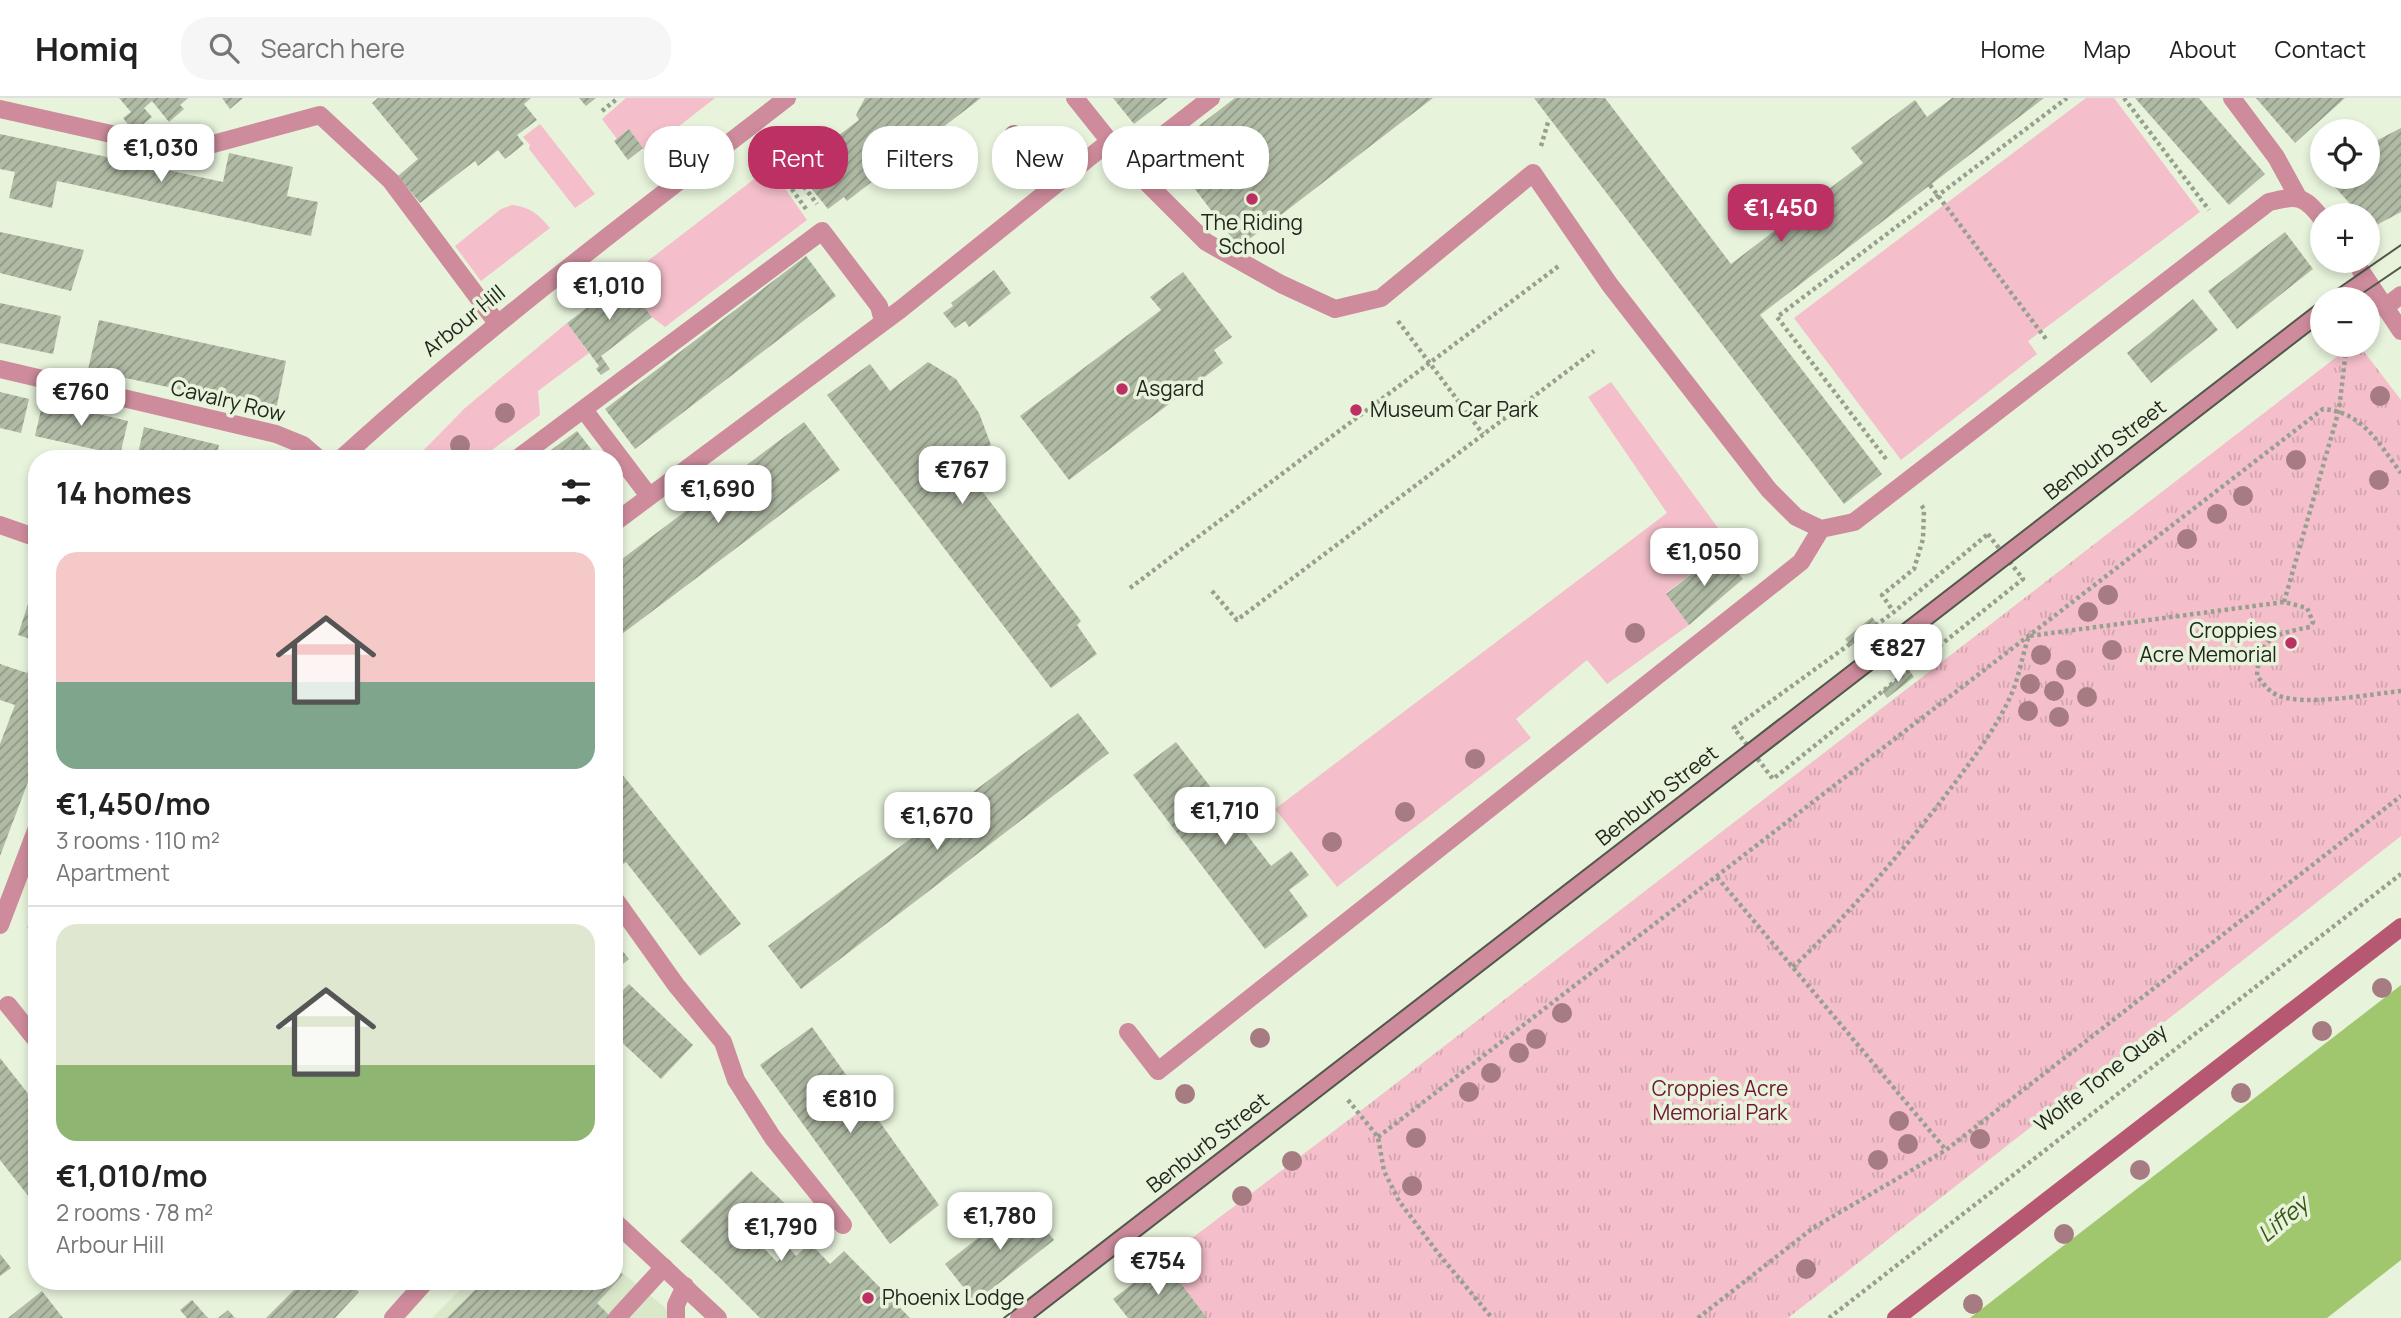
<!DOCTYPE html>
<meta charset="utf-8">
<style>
:root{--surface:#fff;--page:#f6f6f6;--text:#222;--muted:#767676;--line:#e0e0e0;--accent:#bd3063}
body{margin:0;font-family:Manrope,sans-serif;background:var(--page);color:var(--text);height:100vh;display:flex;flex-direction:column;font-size:26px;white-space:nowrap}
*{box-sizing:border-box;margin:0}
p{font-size:23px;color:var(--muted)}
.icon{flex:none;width:38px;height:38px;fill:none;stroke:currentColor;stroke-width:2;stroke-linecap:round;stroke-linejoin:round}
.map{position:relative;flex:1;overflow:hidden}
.side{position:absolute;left:28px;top:352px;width:595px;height:840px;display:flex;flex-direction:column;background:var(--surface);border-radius:28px;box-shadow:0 4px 10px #0003}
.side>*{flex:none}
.banner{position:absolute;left:644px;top:28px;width:665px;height:63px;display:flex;gap:14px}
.buttons{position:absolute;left:2310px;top:21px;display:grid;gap:14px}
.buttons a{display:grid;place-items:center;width:70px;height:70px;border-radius:50%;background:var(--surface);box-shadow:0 4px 10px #0003;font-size:35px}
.price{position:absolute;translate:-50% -60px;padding:0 16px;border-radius:14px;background:#fff;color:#222;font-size:23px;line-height:46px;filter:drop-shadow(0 2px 4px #0008)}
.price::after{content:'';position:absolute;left:50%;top:42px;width:21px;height:16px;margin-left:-10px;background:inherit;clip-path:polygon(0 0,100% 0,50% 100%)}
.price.on{background:var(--accent);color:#fff}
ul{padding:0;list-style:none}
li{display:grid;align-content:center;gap:14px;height:371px;padding:0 28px}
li+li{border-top:2px solid var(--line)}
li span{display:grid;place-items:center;height:217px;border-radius:21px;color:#555}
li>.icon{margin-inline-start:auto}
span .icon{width:126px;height:126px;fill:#fffc;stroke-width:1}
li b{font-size:30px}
h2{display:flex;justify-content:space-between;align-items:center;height:84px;padding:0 28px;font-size:30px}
.tag{padding:0 24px;border-radius:28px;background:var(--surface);box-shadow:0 4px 10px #0003;font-size:24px;line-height:63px}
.tag.on{background:var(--accent);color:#fff}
header{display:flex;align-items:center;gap:42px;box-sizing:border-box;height:98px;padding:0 35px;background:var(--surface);border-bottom:2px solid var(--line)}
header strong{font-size:33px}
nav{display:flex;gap:38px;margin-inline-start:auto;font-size:24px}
.search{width:490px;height:63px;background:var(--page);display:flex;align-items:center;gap:18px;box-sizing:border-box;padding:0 24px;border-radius:28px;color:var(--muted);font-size:26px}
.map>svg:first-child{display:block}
</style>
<header>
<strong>Homiq</strong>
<div class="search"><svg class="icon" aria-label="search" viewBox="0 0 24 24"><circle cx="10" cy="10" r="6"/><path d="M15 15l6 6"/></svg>Search here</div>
<nav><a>Home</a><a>Map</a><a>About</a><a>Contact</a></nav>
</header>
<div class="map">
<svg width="2401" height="1220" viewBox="0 0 2401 1220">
<defs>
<pattern id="park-tufts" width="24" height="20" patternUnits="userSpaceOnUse" patternTransform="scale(1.75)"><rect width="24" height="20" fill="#f4bfcb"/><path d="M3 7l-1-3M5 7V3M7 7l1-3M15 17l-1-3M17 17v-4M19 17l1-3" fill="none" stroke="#d1a4ae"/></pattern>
<pattern id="building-hatch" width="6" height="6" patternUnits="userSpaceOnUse" patternTransform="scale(1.75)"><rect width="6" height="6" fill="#b0bba5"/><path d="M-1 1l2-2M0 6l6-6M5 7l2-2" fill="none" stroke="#8f9886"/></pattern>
</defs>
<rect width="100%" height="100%" fill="#e7f3db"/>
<path fill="#dae8ca" d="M614,1168L678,1220H432L469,1183H614Z"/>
<path fill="#f4bfcb" d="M626,0H715L646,54L629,31L617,41L602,21Z
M2086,0H2114L2200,114L2028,243L2037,256L1901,362L1794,220Z
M540,26L595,96L575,110L529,51L530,47L523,39Z
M770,69L807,122L665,229L652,219L623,182Z
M512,107C530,109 538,116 550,130L481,183L455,148L501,111Z
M567,225L589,255L538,293L540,317L481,360H416L465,310Z
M1611,284L1726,441L1721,453L1666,495L1689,527L1607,586L1587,562L1516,621L1531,640L1337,789L1275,711L1667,415L1588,299Z"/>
<path fill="url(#park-tufts)" d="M2352,247H2359L2401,302V738L1788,1220H1207L1163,1162L1359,1014Z"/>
<path fill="#a0c76d" d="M2401,887V1162L2327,1220H1970Z"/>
<path fill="url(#building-hatch)" d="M119,0H188L180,7L184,11L169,24L152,3L144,10L152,19L134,34L123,20L131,14Z
M222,0H243L230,11Z
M378,0H531L524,6L537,22L517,37L524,46L505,61L498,52L478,68L475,63L420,105L398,78L418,61L372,5Z
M579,0H596L586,8Z
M865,0H981L847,103L844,99L828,111L786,59L806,45L814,56L859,22L856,17Z
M1113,0H1168L1134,26Z
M1235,0H1433L1239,149L1166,53Z
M1534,0H1605L1731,166L1863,65L1851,50L1915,2L1927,19L1952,0H2044L1760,217L1882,376L1844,406Z
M2135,0H2199L2265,76L2229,107Z
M2256,0H2345L2295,45Z
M2401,30V114L2371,130L2368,126V117H2360L2326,79H2368V47Z
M629,31L643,50L628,62L614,43Z
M0,36L223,84L229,55L293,69L287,98L318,104L311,138L57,83L52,110L9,100L15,74L0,71Z
M0,134L84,152L71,193L0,175Z
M2285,134L2313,171L2237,231L2208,193Z
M806,158L836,198L635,351L605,311Z
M994,172L1011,195L969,229L965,223L955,230L943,215L953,208L951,205Z
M1183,174L1232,239L1214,252L1223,265L1069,382L1020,318L1161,212L1150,199Z
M623,182L652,219L601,258L610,271L601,277L596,271L599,268L567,225Z
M2193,201L2218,232L2151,285L2127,255Z
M0,205L61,218L53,256L0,245Z
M99,222L286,263L276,312L88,272Z
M928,264L956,281L979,315L991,347L963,368L1081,523L1077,527L1097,556L1051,590L827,297L870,266L890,293Z
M0,294L29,301L21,335L0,330Z
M43,303L128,323L120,357L35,338Z
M804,324L840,372L614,542V467Z
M144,329L219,347L216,360H137Z
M577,333L598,360H540Z
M1721,453L1743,481L1689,527L1666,496Z
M29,503L37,505V543L18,537Z
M1872,519L1878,527L1851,548L1845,541Z
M36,549L37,660L0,758V646L15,607L0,602V566L27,575Z
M1909,572L1914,579L1887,600L1882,593Z
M1078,615L1109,655L801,891L768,848Z
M1176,644L1271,768L1291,753L1309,777L1289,792L1308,818L1265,851L1133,677Z
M614,666L741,826L700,858L626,764L616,772L614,770Z
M37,821V842L27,829Z
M614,842L629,861L614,873Z
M629,886L693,947L661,981L614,937V901Z
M812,929L939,1107L890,1146L760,967Z
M0,960L37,1007V1109L0,1062Z
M751,1073L798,1118L779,1136L769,1127L754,1140L777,1164L790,1151L796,1158L810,1145L830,1166L844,1153L910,1220H760L720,1180L680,1143Z
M1024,1104L1054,1142L975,1204L945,1166Z
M0,1156L11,1170L0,1178Z
M1163,1162L1207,1220H1128L1113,1201Z
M614,1168L623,1177L597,1205L612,1220H447L484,1183H614Z
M303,1183H348L359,1194L335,1220H266Z
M42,1193L63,1220H8Z
M192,1202L208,1220H187L180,1212Z
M228,1212L235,1220H218Z"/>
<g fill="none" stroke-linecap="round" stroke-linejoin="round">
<path stroke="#97a08e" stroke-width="4.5" stroke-dasharray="3.5 3.5" stroke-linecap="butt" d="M2124,0L2209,112
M602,13L618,0
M1541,48L1549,21
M1930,87L2046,241
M806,111L781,76L790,70L817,106
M2315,150L2322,160
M1398,223L1483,336
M1886,361L1777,219L2067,0
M1988,436L2023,481L1773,681L1734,630L1894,514Z
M1130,490L1560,167
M1212,493L1237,522L1594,253
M2284,504L2339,312L2346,252L2342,247
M1891,510L1882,497L1914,471L1923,441L1924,411L1921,407
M1717,779L1946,1052
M1793,869C1847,818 1896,761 1942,702C1968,667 1998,630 2014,590C2020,573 2023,555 2029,538L2284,504L2307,510L2313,524L2310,529C2275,536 2259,539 2257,578C2263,585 2268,593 2277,597C2302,609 2372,596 2401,593
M1348,1002L1378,1039L1384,1073L1399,1103L1438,1155L1492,1220
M1378,1039L2323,311C2363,314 2379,346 2401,375
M1698,1220L1813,1130L1946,1052L2401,698
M1829,1220L2401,776"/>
<path stroke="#cd8b9b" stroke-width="18" d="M1075,0L1127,65L1206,144L1281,186L1335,211L1381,200L1533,75L1610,187L1769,392L1796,419L1821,431L1854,424L2269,104C2297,97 2304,97 2322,121
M2232,0L2276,59L2298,99
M0,11L187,53L320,17L391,83L497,225
M1127,65L1211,0
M2339,201L2366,181
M584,312L649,398
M518,360L822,133L879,208L883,223
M614,425L901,211L1110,43
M614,800L676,887L723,944L736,982L773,1040L843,1127
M1128,934L1158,973L1801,464L1821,431
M617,1220L664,1169
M676,1220V1207L685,1188
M1019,1220L2322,213"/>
<path stroke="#cd8b9b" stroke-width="18" d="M2361,173L2401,233
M2384,210L2401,197
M0,271L276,336L303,347L318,360
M342,360C483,231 636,117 787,0
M0,427L37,440
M0,827L37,730
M8,907L37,943
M614,1123L718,1220
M393,1220L426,1183"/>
<path stroke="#b75873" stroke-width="18" d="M1896,1220L2401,829"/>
<path stroke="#51574b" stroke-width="2" d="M2323,201L2401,147
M2354,201L2401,169
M1004,1220L2322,202
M1034,1220L2322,224"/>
</g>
<g fill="#a67b81">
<circle cx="1014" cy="37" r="10"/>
<circle cx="2380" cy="298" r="10"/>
<circle cx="505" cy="315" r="10"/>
<circle cx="460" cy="347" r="10"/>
<circle cx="2296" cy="362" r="10"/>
<circle cx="2379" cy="382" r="10"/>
<circle cx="2243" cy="398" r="10"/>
<circle cx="2217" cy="416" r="10"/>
<circle cx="2187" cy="441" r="10"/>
<circle cx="2108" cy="497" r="10"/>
<circle cx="2088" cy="514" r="10"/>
<circle cx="1635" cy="535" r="10"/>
<circle cx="2112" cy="552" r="10"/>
<circle cx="2041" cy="557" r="10"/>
<circle cx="2066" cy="572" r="10"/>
<circle cx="2030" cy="586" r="10"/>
<circle cx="2054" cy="593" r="10"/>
<circle cx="2087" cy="599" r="10"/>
<circle cx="2028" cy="613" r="10"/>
<circle cx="2059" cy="619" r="10"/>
<circle cx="1475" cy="661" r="10"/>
<circle cx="1405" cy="714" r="10"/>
<circle cx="1332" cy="744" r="10"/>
<circle cx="2382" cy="890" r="10"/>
<circle cx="1562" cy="915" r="10"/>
<circle cx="2322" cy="933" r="10"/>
<circle cx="1260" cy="940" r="10"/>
<circle cx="1536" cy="941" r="10"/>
<circle cx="1519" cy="955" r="10"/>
<circle cx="1491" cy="975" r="10"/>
<circle cx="1469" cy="994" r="10"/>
<circle cx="2241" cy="995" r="10"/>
<circle cx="1185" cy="996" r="10"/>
<circle cx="1899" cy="1023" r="10"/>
<circle cx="1416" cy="1040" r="10"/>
<circle cx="1980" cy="1041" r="10"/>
<circle cx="1908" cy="1046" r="10"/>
<circle cx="1878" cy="1062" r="10"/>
<circle cx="1292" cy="1063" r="10"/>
<circle cx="2140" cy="1072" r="10"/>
<circle cx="1412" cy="1088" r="10"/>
<circle cx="1242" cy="1098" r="10"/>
<circle cx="2064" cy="1136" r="10"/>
<circle cx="1806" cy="1171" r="10"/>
<circle cx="1973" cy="1206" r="10"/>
</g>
<g fill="#bd3063" stroke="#e7f3db" stroke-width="2.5">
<circle cx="1252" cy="101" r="7"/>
<circle cx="1122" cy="291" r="7"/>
<circle cx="1356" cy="312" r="7"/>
<circle cx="2291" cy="545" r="7"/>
<circle cx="868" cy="1200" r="7"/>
</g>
<g text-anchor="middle" stroke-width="7" stroke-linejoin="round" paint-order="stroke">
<g font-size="21" fill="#22261e" stroke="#e7f3db" text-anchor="start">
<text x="1252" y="132" text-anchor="middle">The Riding<tspan x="1252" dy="24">School</tspan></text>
<text x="1136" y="298">Asgard</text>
<text x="1370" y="319">Museum Car Park</text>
<text x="2277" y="540" text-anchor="end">Croppies<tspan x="2277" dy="24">Acre Memorial</tspan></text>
<text x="882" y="1207">Phoenix Lodge</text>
</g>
<g font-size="21" fill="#22261e" stroke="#e7f3db">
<text transform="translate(464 223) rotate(-39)" y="7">Arbour Hill</text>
<text transform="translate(228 303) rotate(14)" y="7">Cavalry Row</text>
<text transform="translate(2105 352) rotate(-38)" y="7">Benburb Street</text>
<text transform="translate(1657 698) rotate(-38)" y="7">Benburb Street</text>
<text transform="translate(2101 980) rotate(-38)" y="7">Wolfe Tone Quay</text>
<text transform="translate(1208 1045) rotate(-38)" y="7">Benburb Street</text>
</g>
<g font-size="21" fill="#711838" stroke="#e7f3db">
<text x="1720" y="998">Croppies Acre<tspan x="1720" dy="24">Memorial Park</tspan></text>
</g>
<g font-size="23" font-style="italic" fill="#3b5415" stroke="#e7f3db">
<text transform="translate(2283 1121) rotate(-40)" y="8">Liffey</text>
</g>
</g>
</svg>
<div class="buttons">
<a><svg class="icon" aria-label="locate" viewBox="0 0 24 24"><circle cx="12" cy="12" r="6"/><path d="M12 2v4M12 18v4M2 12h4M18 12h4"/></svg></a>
<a>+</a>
<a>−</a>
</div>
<b class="price" style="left:161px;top:86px">€1,030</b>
<b class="price on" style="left:1781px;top:146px">€1,450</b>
<b class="price" style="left:609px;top:224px">€1,010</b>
<b class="price" style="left:81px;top:330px">€760</b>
<b class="price" style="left:962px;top:408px">€767</b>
<b class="price" style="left:718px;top:427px">€1,690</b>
<b class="price" style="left:1704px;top:490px">€1,050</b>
<b class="price" style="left:1898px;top:586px">€827</b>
<b class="price" style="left:1225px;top:749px">€1,710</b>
<b class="price" style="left:937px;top:754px">€1,670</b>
<b class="price" style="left:850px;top:1037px">€810</b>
<b class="price" style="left:1000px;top:1154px">€1,780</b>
<b class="price" style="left:781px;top:1165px">€1,790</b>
<b class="price" style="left:1158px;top:1199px">€754</b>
<div class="banner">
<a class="tag">Buy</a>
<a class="tag on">Rent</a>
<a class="tag">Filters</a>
<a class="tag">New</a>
<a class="tag">Apartment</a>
</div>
<section class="side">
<h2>14 homes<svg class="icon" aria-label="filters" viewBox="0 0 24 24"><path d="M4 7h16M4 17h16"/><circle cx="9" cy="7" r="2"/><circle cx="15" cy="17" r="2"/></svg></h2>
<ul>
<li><span style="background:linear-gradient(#f6c9c9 60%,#7fa58c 0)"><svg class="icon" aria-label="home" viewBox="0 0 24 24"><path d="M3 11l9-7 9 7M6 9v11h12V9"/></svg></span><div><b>€1,450/mo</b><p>3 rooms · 110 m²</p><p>Apartment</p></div></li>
<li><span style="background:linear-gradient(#dfe7d0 65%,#8fb573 0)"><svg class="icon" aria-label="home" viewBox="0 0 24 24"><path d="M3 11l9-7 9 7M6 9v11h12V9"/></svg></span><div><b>€1,010/mo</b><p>2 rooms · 78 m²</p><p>Arbour Hill</p></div></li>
</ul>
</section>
</div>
